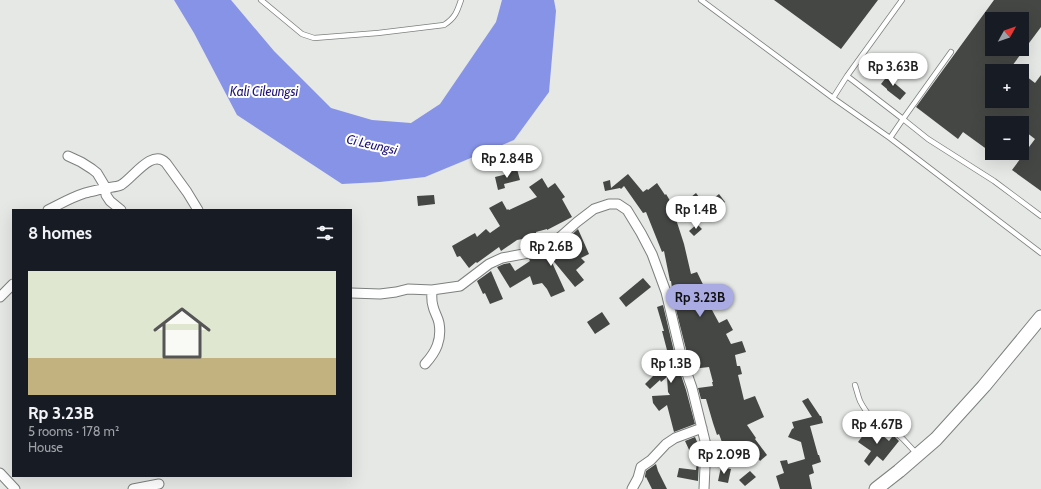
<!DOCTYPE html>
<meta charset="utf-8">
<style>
:root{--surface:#171b24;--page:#242831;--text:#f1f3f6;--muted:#9ea1a6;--line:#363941;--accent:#a9abe2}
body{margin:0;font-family:Cabin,sans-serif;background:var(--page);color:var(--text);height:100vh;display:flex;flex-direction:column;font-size:15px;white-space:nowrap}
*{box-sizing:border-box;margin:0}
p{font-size:13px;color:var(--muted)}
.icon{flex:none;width:22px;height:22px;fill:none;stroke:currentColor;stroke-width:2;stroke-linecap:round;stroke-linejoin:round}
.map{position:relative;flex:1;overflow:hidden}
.sheet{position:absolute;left:12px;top:209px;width:340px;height:268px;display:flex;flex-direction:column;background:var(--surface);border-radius:0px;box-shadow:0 4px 16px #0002}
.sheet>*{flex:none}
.needle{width:26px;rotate:50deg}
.fabs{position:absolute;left:985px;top:12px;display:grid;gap:8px}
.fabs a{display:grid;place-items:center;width:44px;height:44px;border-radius:0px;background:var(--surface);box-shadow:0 4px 16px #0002;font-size:20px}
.price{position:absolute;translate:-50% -34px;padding:0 9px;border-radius:14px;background:#fff;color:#222;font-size:13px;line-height:26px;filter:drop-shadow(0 1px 2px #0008)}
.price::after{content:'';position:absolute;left:50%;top:24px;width:12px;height:9px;margin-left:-6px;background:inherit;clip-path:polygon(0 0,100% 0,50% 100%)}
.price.active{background:var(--accent);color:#111}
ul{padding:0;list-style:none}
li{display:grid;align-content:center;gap:8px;height:212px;padding:0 16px}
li+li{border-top:1px solid var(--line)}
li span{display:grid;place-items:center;height:124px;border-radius:0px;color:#555}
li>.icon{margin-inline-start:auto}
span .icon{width:72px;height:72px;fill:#fffc;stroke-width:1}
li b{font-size:17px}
h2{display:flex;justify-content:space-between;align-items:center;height:48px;padding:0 16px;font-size:17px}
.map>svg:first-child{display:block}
</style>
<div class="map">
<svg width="1041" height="489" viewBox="0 0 1041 489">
<rect width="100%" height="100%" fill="#e5e8e5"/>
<path fill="#8793e7" d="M174,0H231L274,51L331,108L372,120L411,123L440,104L496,22L502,0H554L556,11L549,92L514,140L425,177L380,182L342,184L237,115L194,33Z"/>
<path fill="#454745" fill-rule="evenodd" d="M774,0H878L841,49Z
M994,0H1041V27L1012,66L1020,71H992V101H1022V73L1035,83L1041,75V191L1012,170L1035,139L1022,129V123H992V153L963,132L958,139L916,107ZM992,19H1022V49H992Z
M887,72L893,77L891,80L906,93L900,100L887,90V89L881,84L885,79L883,77Z
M517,169L520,180L504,184L505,188L498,190L495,177L507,174V172Z
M628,174L643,192L647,189L648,190L657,183L665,195L666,194L672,204L671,205L680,202L681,205L696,193L705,205L719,194L725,202L713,212L711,208L698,219L691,210L676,215L674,213L684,244L691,274L697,272L710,299L712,298L716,308L712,310L719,323L727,319L733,330L726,334L731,344L742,341L746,352L735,355L737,366H740L742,374L738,375L744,400L755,396L764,417L747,425L756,438L755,439L767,455L760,461L747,443L744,444L743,443L739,447L735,441L723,445L719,434L717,435L713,423L706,399H701L698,388L713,386L712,382H713L709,367L692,369L688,357L674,302L671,281H670L664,251L662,252L646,212L643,213L624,186L621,189L620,188L605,191L603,182L610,180L611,188Z
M542,178L548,188L555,183L565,197L562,199L572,217L547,230V229L536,232L537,236L529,241L528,238L517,240L501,251L499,247L477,263L476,262L469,268L460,256L457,257L452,246L475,233L477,237L486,229L490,233L500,226L489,208L502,201L507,210L508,209L509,210L537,197L529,187Z
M434,195L435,204L418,206L417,196Z
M697,224L702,229L694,236L689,231Z
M578,229L589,254L581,258L585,262L576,270L584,280L575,287L551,258H550L565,291L551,297L547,289L542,283L533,285L530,276L510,288L497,267L504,264L510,263L515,271L530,261L529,259L536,258L551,252L554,248L570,241L568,238Z
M491,271L503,299L490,304L485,293L483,294L477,281Z
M643,278L651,287L626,307L619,298Z
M663,305L676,360L686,390L695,424L674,432L667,405L659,411L653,403L652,396L670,395L668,392L667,377L661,382L660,380L650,389L645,384L655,374L650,367L664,358V357L668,354L662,331H664L657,307Z
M602,312L610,324L595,334L587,322Z
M808,398L820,416H821L823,423L810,426L818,455H819L821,462L812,465L814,473L809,475L812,489H780L776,476L784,473L780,461L787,460L788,464L805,459L801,442L788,437L792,429L794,428L792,422L812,417L802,401Z
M872,426L889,441L892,437L894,436L899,441L883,461L877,456L869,466L864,461L871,451L858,442L864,434L865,435Z
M695,437L698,444L699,443L700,450L691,454L685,441Z
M697,462H699L698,481L677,477L679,468L696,470Z
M656,464L658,471L667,489H652L646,477L645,478V476L646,471Z
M721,467L731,469L728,483L718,481Z
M750,471L756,477L745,486L739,480Z"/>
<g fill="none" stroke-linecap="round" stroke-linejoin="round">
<defs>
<path id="lane" d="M261,0L302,34L314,38L378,33L444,25C455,18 457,12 461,0
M701,0L833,98L890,138L1041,253
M847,76L903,119L951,52
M833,98L847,76L902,0
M890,138L903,119L928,139L994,181L1041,216
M855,385C857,391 858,396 860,401C865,411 878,428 887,434L895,432L903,439L916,453"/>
<path id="street" d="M68,156L81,162L92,169L97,173L106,188V195L110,201L121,210
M48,210C60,204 72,197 85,193C92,191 99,190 106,188C111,187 117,187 121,185C133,178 152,148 166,163L187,192L198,210
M351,293L380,294L396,292L408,289L432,290L460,286L489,264L502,258L534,252L544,248L560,237L577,222L594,209L609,204H618L627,210L641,233L652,254L666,292L682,359L692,388L706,445L704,489
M0,297L13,284
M425,364C436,352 442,340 439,323C438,317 434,312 433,306C431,300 432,295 432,290
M0,473L15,489
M133,489L159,484
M632,489L638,478L641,467L651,460L666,444L675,438L702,428"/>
<path id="secondary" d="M876,489L899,471L936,439L984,386L1041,317"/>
</defs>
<use href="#lane" stroke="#7d807e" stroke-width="6"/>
<use href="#street" stroke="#7d807e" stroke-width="11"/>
<use href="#secondary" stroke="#7d807e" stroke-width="15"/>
<use href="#lane" stroke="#fff" stroke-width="4.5"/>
<use href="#street" stroke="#fff" stroke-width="9"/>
<use href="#secondary" stroke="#fff" stroke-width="13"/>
</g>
<g text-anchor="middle" stroke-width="4" stroke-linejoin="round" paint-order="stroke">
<g font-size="13" font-style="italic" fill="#211477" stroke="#fff">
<text x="264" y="96">Kali Cileungsi</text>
<text transform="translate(372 144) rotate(13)" y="5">Ci Leungsi</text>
</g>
</g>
</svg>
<div class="fabs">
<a><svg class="needle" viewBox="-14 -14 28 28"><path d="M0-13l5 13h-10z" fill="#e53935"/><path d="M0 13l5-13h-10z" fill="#9ea1a6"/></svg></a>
<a>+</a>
<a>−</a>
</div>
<b class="price" style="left:893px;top:87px">Rp 3.63B</b>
<b class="price" style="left:507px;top:179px">Rp 2.84B</b>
<b class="price" style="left:696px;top:230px">Rp 1.4B</b>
<b class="price" style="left:551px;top:267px">Rp 2.6B</b>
<b class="price active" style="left:700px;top:318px">Rp 3.23B</b>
<b class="price" style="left:671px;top:384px">Rp 1.3B</b>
<b class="price" style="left:877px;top:445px">Rp 4.67B</b>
<b class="price" style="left:724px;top:475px">Rp 2.09B</b>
<section class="sheet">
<h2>8 homes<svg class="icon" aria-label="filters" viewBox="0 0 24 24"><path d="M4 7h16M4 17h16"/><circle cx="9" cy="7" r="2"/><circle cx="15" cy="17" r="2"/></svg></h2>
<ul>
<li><span style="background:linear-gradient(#dfe7d0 70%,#c2b280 0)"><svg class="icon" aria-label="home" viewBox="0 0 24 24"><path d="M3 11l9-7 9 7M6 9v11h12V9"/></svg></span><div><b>Rp 3.23B</b><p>5 rooms · 178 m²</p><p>House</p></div></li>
</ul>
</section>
</div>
